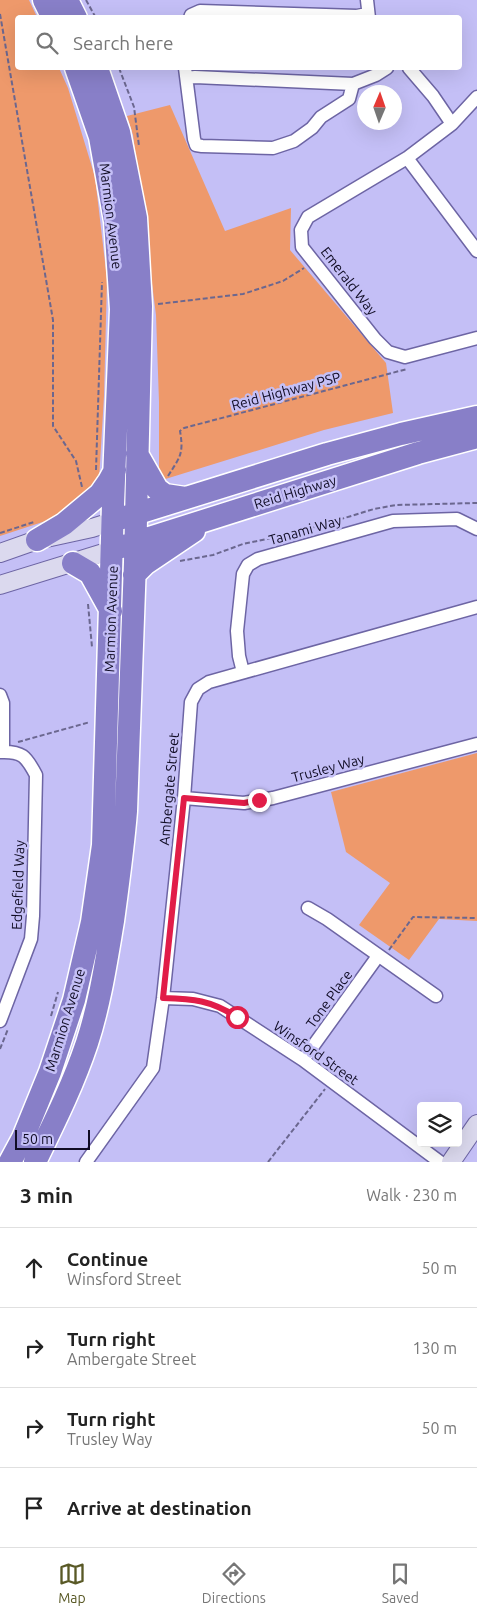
<!DOCTYPE html>
<meta charset="utf-8">
<style>
body{margin:0;font-family:Ubuntu,sans-serif;background:#f2f2f2;color:#222}
.controls{position:absolute;right:15px;bottom:15px;display:grid;overflow:hidden;border-radius:5px;box-shadow:0 5px 20px #0002}
.controls button{width:45px;height:45px;display:grid;place-items:center;padding:0;border:0;border-bottom:1px solid #e0e0e0;background:#fff;color:#222;font:25px sans-serif}
.compass{position:absolute;left:357px;top:85px;width:45px;height:45px;border-radius:50%;background:#fff;box-shadow:0 5px 20px #0002;rotate:2deg}
.scale{position:absolute;left:15px;bottom:12px;width:75px;box-sizing:border-box;padding-left:5px;border:2px solid #100c24;border-top:0;font-size:14px;line-height:18px;white-space:nowrap;color:#100c24;-webkit-text-stroke:4px #c4bff6;paint-order:stroke}
.stop{position:absolute;width:15px;height:15px;margin:-11px;border:4px solid #e11d48;border-radius:50%;background:#fff}
.stop.end{background:#e11d48;border-color:#fff;box-shadow:0 1px 5px #0008}
.list{margin:0;padding:0;list-style:none}
h2{display:flex;justify-content:space-between;align-items:center;height:65px;margin:0;padding:0 20px;font-size:21px}
h2 small{font-size:16px;font-weight:400;color:#767676}
.list li{display:grid;grid-template-columns:32px 1fr auto;gap:15px;align-items:center;box-sizing:border-box;height:80px;padding:0 20px;border-top:1px solid #e0e0e0}
.list b{display:block;font-size:19px;white-space:nowrap}
.list p{margin:0;font-size:16px;white-space:nowrap;color:#767676}
.list em{font-size:16px;font-style:normal;color:#767676}
.icon{flex:none;width:28px;height:28px;fill:none;stroke:currentColor;stroke-width:2;stroke-linecap:round;stroke-linejoin:round}
.map{position:relative;flex:none;width:477px;height:1162px;overflow:hidden}
.search{position:absolute;background:#fff;box-shadow:0 5px 20px #0002;left:15px;right:15px;top:15px;height:55px;display:flex;align-items:center;gap:12px;box-sizing:border-box;padding:0 18px;border-radius:5px;color:#767676;font-size:19px}
.sheet{height:385px;background:#fff}
nav{display:flex;justify-content:space-around;align-items:center;box-sizing:border-box;height:70px;border-top:1px solid #e0e0e0;background:#fff;font-size:14px;color:#767676}
nav a{display:grid;justify-items:center;gap:2px}
nav .on{color:#595926}
.map>svg:first-child{display:block}
</style>
<div class="map">
<svg width="477" height="1162" viewBox="0 0 477 1162">
<rect width="100%" height="100%" fill="#c4bff6"/>
<path fill="#ee996b" d="M 0,0 L 29,0 L 37,17 L 18,18 L 18,68 L 59,68 L 68,88 L 95,177 L 107,279 L 104,396 L 99,480 L 64,515 L 0,536 Z
M 170,105 L 225,231 L 291,208 L 290,250 L 386,363 L 393,413 L 324,430 L 159,481 L 159,402 L 156,315 L 133,135 L 127,116 Z
M 477,753 L 477,921 L 439,919 L 409,960 L 359,925 L 390,883 L 346,852 L 331,792 Z"/>
<g fill="none" stroke-linecap="round" stroke-linejoin="round">
<defs>
<path id="street" d="M 367,0 L 369,18
M 190,18 L 191,15 L 200,11 L 357,16 L 367,14
M 185,68 L 194,139 L 196,145 L 202,146 L 273,148 L 294,141 L 312,128 L 321,117 L 349,99 L 353,84
M 409,68 L 433,96 L 452,124
M 187,78 L 195,77 L 353,84 L 376,75 L 387,68
M 477,97 L 452,124 L 407,158 L 308,217 L 301,230 L 302,247 L 375,339 L 388,352 L 405,357 L 477,338
M 407,158 L 477,251
M 243,672 L 239,656 L 237,631 L 243,574 L 248,565 L 258,559 L 393,521 L 457,519 L 477,529
M 0,695 L 3,703 L 3,752
M 0,752 C 22,751 26,756 36,775 L 33,916 L 31,939 L 0,1021
M 184,798 L 244,803 L 273,798 L 477,744
M 308,908 L 327,919 L 436,996
M 163,998 L 193,999 L 220,1006 L 303,1060 L 440,1162
M 303,1060 L 378,956
M 86,1162 L 153,1068 L 163,998 L 184,798 L 191,702 L 198,689 L 209,682 L 477,607"/>
<path id="secondary" d="M 0,553 L 37,540 L 92,528 L 114,521
M 0,585 L 113,550
M 451,1162 L 477,1124"/>
<path id="highway" d="M 44,0 L 53,18
M 67,0 L 76,18
M 137,454 L 157,489 L 165,495 L 185,498
M 122,518 L 327,454 L 401,434 L 477,417
M 37,540 L 64,524 L 100,494 L 109,481 L 115,470
M 121,547 L 418,453 L 477,437
M 73,563 L 90,573 L 111,611
M 134,575 L 145,564 L 194,531
M 10,1162 L 23,1138 L 50,1072 L 74,1000 L 92,922 L 103,845 L 113,504 L 121,309 L 115,221 L 100,137 L 76,68
M 35,1162 C 54,1123 73,1085 87,1043 C 100,1003 106,962 113,921 C 118,884 123,848 126,811 L 135,562 L 141,306 L 136,218 L 119,132 L 97,68"/>
</defs>
<use href="#street" stroke="#6d65a4" stroke-width="15"/>
<use href="#secondary" stroke="#6d65a4" stroke-width="20"/>
<use href="#highway" stroke="#fff" stroke-width="25"/>
<path stroke="#6b678f" stroke-width="2" stroke-dasharray="5 2.5" stroke-linecap="butt" d="M 86,0 L 96,18
M 0,14 L 53,320 L 53,426 L 76,461 L 82,487
M 119,68 L 134,107 L 139,146
M 158,304 L 243,294 L 283,281 L 304,268
M 96,470 L 102,282
M 168,476 C 180,457 184,454 180,431 L 184,428 L 407,369
M 0,533 L 34,522
M 180,561 L 213,555 L 243,544 L 292,534 L 374,509 L 396,505 L 477,503
M 88,604 L 92,647
M 18,742 L 90,722
M 389,950 L 413,917 L 477,918
M 51,1016 L 58,992
M 0,1049 L 8,1029
M 268,1162 L 325,1089"/>
<use href="#street" stroke="#fff" stroke-width="12"/>
<use href="#secondary" stroke="#dbd9ee" stroke-width="18"/>
<use href="#highway" stroke="#887fc8" stroke-width="22"/>
</g>
<g fill="none" stroke-linecap="round" stroke-linejoin="round">
<path stroke="#e11d48" stroke-width="6" d="M 237,1017 C 210,1000 194,999 163,998 L 184,798 L 244,803 L 259,800"/>
</g>
<g text-anchor="middle" stroke-width="5" stroke-linejoin="round" paint-order="stroke">
<g font-size="14" fill="#100c24" stroke="#c4bff6">
<text transform="translate(111 216) rotate(83)" y="5">Marmion Avenue</text>
<text transform="translate(349 281) rotate(52)" y="5">Emerald Way</text>
<text transform="translate(286 391) rotate(-15)" y="5">Reid Highway PSP</text>
<text transform="translate(295 492) rotate(-17)" y="5">Reid Highway</text>
<text transform="translate(305 530) rotate(-16)" y="5">Tanami Way</text>
<text transform="translate(111 619) rotate(-88)" y="5">Marmion Avenue</text>
<text transform="translate(328 768) rotate(-15)" y="5">Trusley Way</text>
<text transform="translate(169 789) rotate(-85)" y="5">Ambergate Street</text>
<text transform="translate(18 885) rotate(-88)" y="5">Edgefield Way</text>
<text transform="translate(329 999) rotate(-54)" y="5">Tone Place</text>
<text transform="translate(65 1020) rotate(-73)" y="5">Marmion Avenue</text>
<text transform="translate(316 1053) rotate(35)" y="5">Winsford Street</text>
</g>
</g>
</svg>
<div class="controls">
<button><svg class="icon" aria-label="layers" viewBox="0 0 24 24"><path d="M12 4l9 5-9 5-9-5zM3 14l9 5 9-5"/></svg></button>
</div>
<svg class="compass" viewBox="-18 -18 36 36"><path d="M0-13l5 13h-10z" fill="#e53935"/><path d="M0 13l5-13h-10z" fill="#767676"/></svg>
<div class="scale">50 m</div>
<div class="stop" style="left:237px;top:1017px"></div>
<div class="stop end" style="left:259px;top:800px"></div>
<div class="search"><svg class="icon" aria-label="search" viewBox="0 0 24 24"><circle cx="10" cy="10" r="6"/><path d="M15 15l6 6"/></svg>Search here</div>
</div>
<section class="sheet">
<h2>3 min<small>Walk · 230 m</small></h2>
<ul class="list">
<li><svg class="icon" aria-label="ahead" viewBox="0 0 24 24"><path d="M12 20V5M6 11l6-6 6 6"/></svg><div><b>Continue</b><p>Winsford Street</p></div><em>50 m</em></li>
<li><svg class="icon" aria-label="right" viewBox="0 0 24 24"><path d="M7 20v-9h11M14 6l5 5-5 5"/></svg><div><b>Turn right</b><p>Ambergate Street</p></div><em>130 m</em></li>
<li><svg class="icon" aria-label="right" viewBox="0 0 24 24"><path d="M7 20v-9h11M14 6l5 5-5 5"/></svg><div><b>Turn right</b><p>Trusley Way</p></div><em>50 m</em></li>
<li><svg class="icon" aria-label="arrive" viewBox="0 0 24 24"><path d="M6 21V4h12l-3 4 3 4H6"/></svg><div><b>Arrive at destination</b></div></li>
</ul>
</section>
<nav>
<a class="on"><svg class="icon" aria-label="map" viewBox="0 0 24 24"><path d="M3 6l6-2 6 2 6-2v14l-6 2-6-2-6 2zM9 4v14M15 6v14"/></svg>Map</a>
<a><svg class="icon" aria-label="directions" viewBox="0 0 24 24"><path d="M12 3l9 9-9 9-9-9zM9 14v-3h6M13 9l2 2-2 2"/></svg>Directions</a>
<a><svg class="icon" aria-label="saved" viewBox="0 0 24 24"><path d="M7 4h10v16l-5-4-5 4z"/></svg>Saved</a>
</nav>
